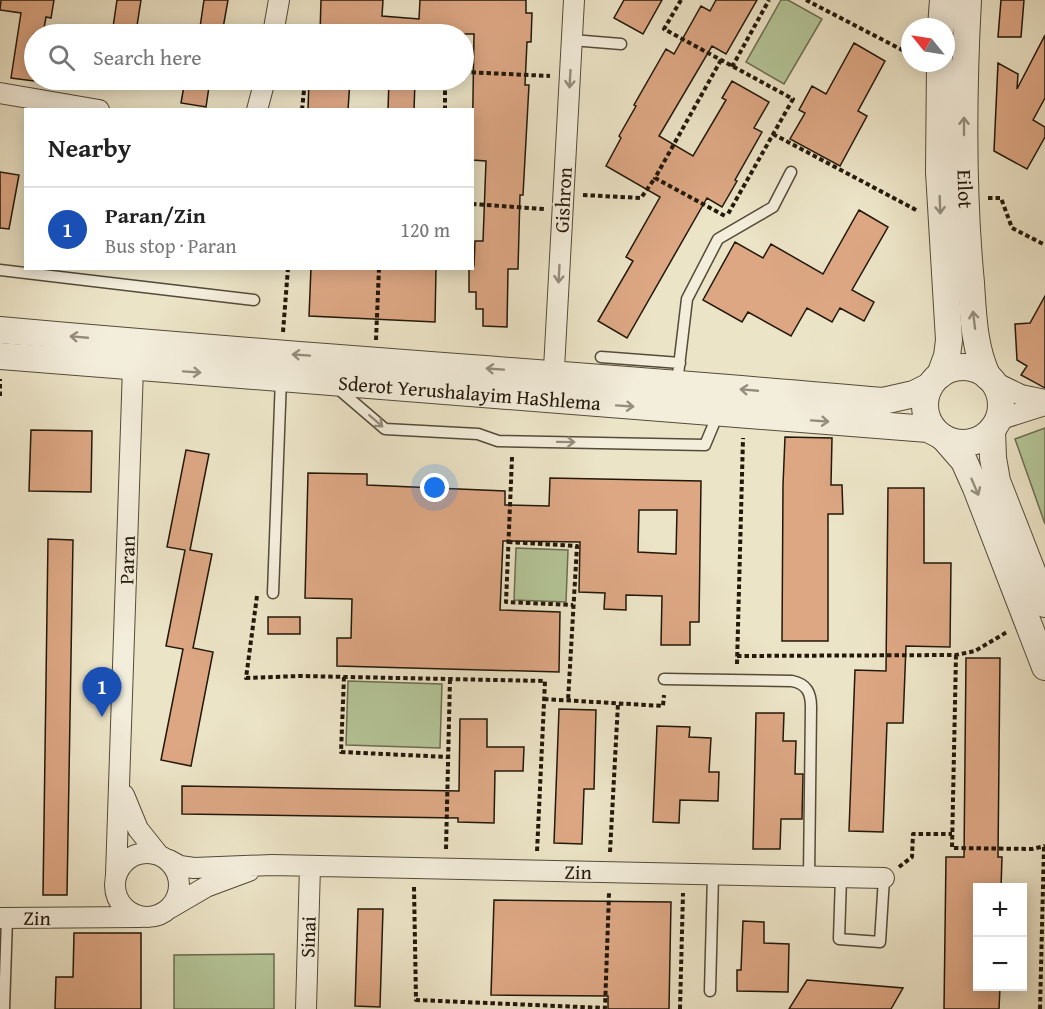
<!DOCTYPE html>
<meta charset="utf-8">
<style>
body{margin:0;font-family:"Gentium Book Plus",serif;background:#f6f6f6;color:#222}
.controls{position:absolute;right:18px;bottom:18px;display:grid;overflow:hidden;border-radius:0px;box-shadow:0 3px 15px #0003}
.controls button{width:54px;height:54px;display:grid;place-items:center;padding:0;border:0;border-bottom:2px solid #e0e0e0;background:#fff;color:#222;font:30px sans-serif}
.compass{position:absolute;left:901px;top:18px;width:54px;height:54px;border-radius:50%;background:#fff;box-shadow:0 3px 15px #0003;rotate:300deg}
.you{position:absolute;left:435px;top:488px;width:21px;height:21px;margin:-15px;border:4px solid #fff;border-radius:50%;background:#1a73e8;box-shadow:0 0 0 9px #1a73e833}
.badge{display:grid;place-items:center;width:39px;height:39px;border-radius:50%;background:#b45309;color:#fff;font-size:20px;font-weight:700}
.pin{position:absolute;translate:-50% -50px;filter:drop-shadow(0 2px 3px #0008)}
.pin::after{content:'';position:absolute;top:32px;width:21px;height:18px;background:inherit;clip-path:polygon(0 0,100% 0,50% 100%)}
.list{margin:0;padding:0;list-style:none}
h2{display:flex;justify-content:space-between;align-items:center;height:78px;margin:0;padding:0 24px;font-size:26px}
h2 small{font-size:20px;font-weight:400;color:#767676}
.list li{display:grid;grid-template-columns:39px 1fr auto;gap:18px;align-items:center;box-sizing:border-box;height:84px;padding:0 24px;border-top:2px solid #e0e0e0}
.list b{display:block;font-size:22px;white-space:nowrap}
.list p{margin:0;font-size:20px;white-space:nowrap;color:#767676}
.list em{font-size:20px;font-style:normal;color:#767676}
.icon{flex:none;width:33px;height:33px;fill:none;stroke:currentColor;stroke-width:2;stroke-linecap:round;stroke-linejoin:round}
.map{position:relative;flex:none;width:1045px;height:1009px;overflow:hidden}
.search{position:absolute;background:#fff;box-shadow:0 3px 15px #0003;left:24px;top:24px;width:450px;height:66px;display:flex;align-items:center;gap:15px;box-sizing:border-box;padding:0 21px;border-radius:33px;color:#767676;font-size:22px}
.panel{position:absolute;background:#fff;box-shadow:0 3px 15px #0003;left:24px;top:108px;width:450px;height:162px;border-radius:0px}
.map>svg:first-child{display:block}
</style>
<div class="map">
<svg width="1045" height="1009" viewBox="0 0 1045 1009">
<rect width="100%" height="100%" fill="#ece4c7"/>
<filter id="stains"><feTurbulence type="fractalNoise" baseFrequency=".00333" numOctaves="4"/><feColorMatrix values="0 0 0 0 .2 0 0 0 0 .09 0 0 0 0 .02 0 0 0 .5 -.17"/></filter>
<radialGradient id="worn" r=".72"><stop offset=".6" stop-color="#630" stop-opacity="0"/><stop offset="1" stop-color="#630" stop-opacity=".3"/></radialGradient>
<path fill="#b4c598" stroke="#6b6e51" stroke-width="1.5" d="M 781,0 L 788,0 L 822,19 L 784,84 L 746,62 Z
M 1045,428 L 1045,524 L 1015,439 Z
M 516,548 L 568,550 L 566,602 L 514,600 Z
M 348,681 L 442,684 L 440,748 L 346,745 Z
M 274,954 L 274,1009 L 174,1009 L 174,955 Z"/>
<path fill="#dda784" stroke="#22180a" stroke-width="1.5" fill-rule="evenodd" d="M 1,0 L 54,0 L 51,18 L 46,17 L 43,34 L 34,34 L 34,81 L 11,78 L 21,13 L 0,10 Z
M 117,0 L 141,0 L 136,32 L 131,31 L 130,34 L 112,34 Z
M 204,0 L 228,0 L 222,34 L 199,34 Z
M 321,0 L 383,0 L 382,16 L 419,19 L 420,0 L 526,0 L 526,13 L 532,13 L 531,42 L 527,42 L 525,85 L 529,85 L 523,195 L 520,195 L 518,269 L 508,269 L 507,327 L 483,326 L 483,309 L 476,309 L 476,292 L 469,292 L 469,268 L 472,268 L 474,266 L 475,241 L 483,241 L 486,161 L 472,160 L 474,34 L 320,34 Z
M 624,0 L 662,0 L 643,34 L 614,18 Z
M 716,0 L 757,0 L 726,54 L 712,46 L 659,136 L 693,156 L 726,100 L 722,98 L 732,81 L 769,102 L 754,128 L 762,132 L 735,180 L 737,181 L 722,207 L 707,198 L 627,338 L 598,321 L 633,261 L 626,257 L 660,197 L 606,166 L 621,138 L 619,136 L 636,106 L 634,105 L 666,49 L 674,54 L 701,6 L 710,11 Z
M 1001,0 L 1024,0 L 1021,37 L 998,37 Z
M 1045,35 L 1045,98 L 1033,120 L 1045,127 L 1045,137 L 1027,169 L 994,151 L 998,63 L 1018,74 L 1017,89 Z
M 854,43 L 885,61 L 858,111 L 867,116 L 840,166 L 790,139 L 805,113 L 799,110 L 812,86 L 826,94 Z
M 185,80 L 210,80 L 206,107 L 181,103 Z
M 309,80 L 350,80 L 348,110 L 308,110 Z
M 389,80 L 415,81 L 414,110 L 388,110 Z
M 0,172 L 19,175 L 9,229 L 0,228 Z
M 859,210 L 888,227 L 852,290 L 874,302 L 864,321 L 840,308 L 832,322 L 807,308 L 791,336 L 748,312 L 742,322 L 703,300 L 735,242 L 763,258 L 771,244 L 823,274 Z
M 311,268 L 436,268 L 435,322 L 309,316 Z
M 1045,296 L 1045,388 L 1021,375 L 1027,366 L 1017,360 L 1015,324 L 1030,323 Z
M 31,430 L 92,431 L 91,492 L 29,491 Z
M 785,437 L 832,438 L 831,485 L 842,485 L 843,514 L 828,514 L 828,641 L 782,641 L 783,485 Z
M 186,450 L 209,454 L 190,550 L 212,554 L 193,648 L 213,652 L 191,766 L 161,760 L 183,649 L 166,646 L 185,550 L 167,547 Z
M 308,473 L 367,474 L 367,485 L 505,491 L 505,505 L 549,506 L 550,478 L 701,481 L 699,622 L 690,622 L 690,645 L 661,645 L 662,596 L 626,595 L 626,610 L 604,609 L 605,593 L 579,592 L 580,542 L 503,541 L 500,610 L 560,612 L 559,672 L 337,666 L 337,638 L 351,638 L 352,599 L 305,598 ZM 639,510 L 677,510 L 676,554 L 638,552 Z
M 888,488 L 924,488 L 924,563 L 951,563 L 950,647 L 906,646 L 903,723 L 887,723 L 883,832 L 849,831 L 855,670 L 886,671 Z
M 48,539 L 73,540 L 67,895 L 43,895 Z
M 268,617 L 300,617 L 300,634 L 268,634 Z
M 966,658 L 1000,658 L 998,857 L 1002,857 L 1001,888 L 978,888 L 978,987 L 1000,987 L 999,1009 L 944,1009 L 946,857 L 964,857 Z
M 559,709 L 596,710 L 594,789 L 584,789 L 582,844 L 554,843 Z
M 756,713 L 784,713 L 783,741 L 796,741 L 795,774 L 803,774 L 802,819 L 781,819 L 780,849 L 753,849 Z
M 460,719 L 487,719 L 487,747 L 524,747 L 523,771 L 495,771 L 494,823 L 458,822 L 458,818 L 182,814 L 182,786 L 459,791 Z
M 657,726 L 690,727 L 689,737 L 711,738 L 709,772 L 719,772 L 718,801 L 680,800 L 679,823 L 653,822 Z
M 494,900 L 671,902 L 669,1009 L 608,1009 L 608,996 L 491,995 Z
M 358,909 L 383,909 L 380,1007 L 355,1006 Z
M 743,921 L 764,922 L 764,943 L 789,944 L 788,992 L 737,991 L 737,970 L 741,970 Z
M 74,933 L 141,933 L 141,1009 L 55,1009 L 56,977 L 73,977 Z
M 807,980 L 903,988 L 891,1009 L 789,1009 Z"/>
<g fill="none" stroke-linecap="round" stroke-linejoin="round">
<defs>
<path id="service" d="M 572,40 L 621,44
M 0,270 L 254,300
M 601,357 L 680,363
M 677,383 L 687,299 L 718,239 L 773,207 L 791,172
M 336,387 L 385,429 L 478,434 L 498,441 L 705,445 L 718,414
M 273,593 L 281,378
M 664,679 L 792,681 C 807,684 811,693 811,707 L 809,877
M 841,877 L 839,939 L 880,942 L 884,878
M 710,991 L 713,875
M 4,1009 L 7,918"/>
<path id="minor" d="M 273,34 L 279,0
M 0,93 L 99,110
M 257,110 L 265,80
M 994,382 L 1021,395 L 1045,400
M 553,387 L 574,0
M 998,420 L 1045,405
M 124,795 L 138,829 L 158,854
M115 885a32 32 0 1 1 64 0a32 32 0 1 1-64 0Z
M 169,860 L 180,866 L 194,868 L 272,865 L 884,878
M 116,875 L 133,367 L 135,354
M 170,908 L 206,887 L 249,871
M 0,918 L 141,917
M 306,1009 L 310,866"/>
<g id="tertiary">
<path id="s1" d="M 968,0 C 963,94 962,189 971,283 C 973,314 974,349 988,377"/>
<path d="M 941,27 L 943,0"/>
<path d="M 940,63 L 939,172 L 949,340 L 947,356 L 940,375"/>
<path d="M 0,330 C 294,357 589,375 883,401 L 914,394 L 930,386"/>
<path id="s2" d="M 0,356 L 928,429 L 938,434"/>
<circle cx="963" cy="405" r="38"/>
<path d="M 992,430 L 993,458 L 997,481 L 1045,604"/>
<path d="M 944,438 L 964,461 L 976,488 L 1045,667"/>
</g>
</defs>
<use href="#service" stroke="#544b39" stroke-width="13"/>
<use href="#minor" stroke="#544b39" stroke-width="22"/>
<use href="#tertiary" stroke="#544b39" stroke-width="28"/>
<path stroke="#22180a" stroke-width="4" stroke-dasharray="4.5 3" stroke-linecap="butt" d="M 681,0 L 664,29 L 793,99 L 728,214
M 806,0 L 910,54
M 721,60 L 655,178 L 725,216
M 732,67 L 769,0
M 464,72 L 550,76
M 302,110 L 305,80
M 445,110 L 445,80
M 773,134 L 918,211
M 583,195 L 641,198 L 655,178
M 988,198 L 1001,198 L 1012,228 L 1045,245
M 472,204 L 544,209
M 283,332 L 288,268
M 376,340 L 379,268
M 0,396 L 0,379
M 512,457 L 506,602 L 573,605
M 508,542 L 577,546 L 568,701
M 257,596 L 246,678 L 300,676 L 545,681 L 537,852
M 956,655 L 952,848 L 1032,849 L 1045,846
M 737,656 L 956,655 L 975,651 L 1007,632
M 737,664 L 743,438
M 344,677 L 341,752 L 448,757
M 544,699 L 663,706 L 664,695
M 446,849 L 450,679
M 610,852 L 618,704
M 899,867 L 912,857 L 913,834 L 952,834
M 414,887 L 416,1000 L 605,1008 L 609,893
M 680,1009 L 683,893
M 1040,1009 L 1044,847"/>
<use href="#service" stroke="#f3eddb" stroke-width="10"/>
<use href="#minor" stroke="#f3eddb" stroke-width="20"/>
<use href="#tertiary" stroke="#f3eddb" stroke-width="26"/>
</g>
<defs><path id="oneway-shaft" d="M-6 0H5M1.5-3L5.5 0L1.5 3" fill="none" stroke-width="1.6" stroke-linecap="round" stroke-linejoin="round" transform="scale(1.5)"/></defs>
<g stroke="#958d7d">
<use href="#oneway-shaft" transform="translate(570 79) rotate(93)"/>
<use href="#oneway-shaft" transform="translate(964 126) rotate(-90)"/>
<use href="#oneway-shaft" transform="translate(940 205) rotate(88)"/>
<use href="#oneway-shaft" transform="translate(559 274) rotate(93)"/>
<use href="#oneway-shaft" transform="translate(974 320) rotate(-97)"/>
<use href="#oneway-shaft" transform="translate(79 337) rotate(-175)"/>
<use href="#oneway-shaft" transform="translate(301 355) rotate(-176)"/>
<use href="#oneway-shaft" transform="translate(495 369) rotate(-176)"/>
<use href="#oneway-shaft" transform="translate(192 372) rotate(4)"/>
<use href="#oneway-shaft" transform="translate(749 390) rotate(-175)"/>
<use href="#oneway-shaft" transform="translate(625 406) rotate(4)"/>
<use href="#oneway-shaft" transform="translate(376 421) rotate(41)"/>
<use href="#oneway-shaft" transform="translate(820 421) rotate(4)"/>
<use href="#oneway-shaft" transform="translate(566 442) rotate(1)"/>
<use href="#oneway-shaft" transform="translate(975 487) rotate(67)"/>
</g>
<g text-anchor="middle" stroke-width="4.5" stroke-linejoin="round" paint-order="stroke">
<g font-size="20" fill="#22180a" stroke="#f3eddb">
<text dy="7" stroke="none"><textPath href="#s1" startOffset="189">Eilot</textPath></text>
<text transform="translate(563 200) rotate(-87)" y="7">Gishron</text>
<text dy="7" stroke="none"><textPath href="#s2" startOffset="471">Sderot Yerushalayim HaShlema</textPath></text>
<text transform="translate(127 560) rotate(-88)" y="7">Paran</text>
<text transform="translate(578 872) rotate(1)" y="7">Zin</text>
<text transform="translate(37 918) rotate(1)" y="7">Zin</text>
<text transform="translate(308 937) rotate(-88)" y="7">Sinai</text>
</g>
</g>
<rect width="100%" height="100%" filter="url(#stains)"/>
<rect width="100%" height="100%" fill="url(#worn)"/>
</svg>
<div class="controls">
<button>+</button>
<button>−</button>
</div>
<svg class="compass" viewBox="-18 -18 36 36"><path d="M0-13l5 13h-10z" fill="#e53935"/><path d="M0 13l5-13h-10z" fill="#767676"/></svg>
<div class="you"></div>
<div class="pin badge" style="left:102px;top:717px;background:#1a4fb4">1</div>
<div class="search"><svg class="icon" aria-label="search" viewBox="0 0 24 24"><circle cx="10" cy="10" r="6"/><path d="M15 15l6 6"/></svg>Search here</div>
<section class="panel">
<h2>Nearby<small></small></h2>
<ul class="list">
<li><span class="badge" style="background:#1a4fb4">1</span><div><b>Paran/Zin</b><p>Bus stop · Paran</p></div><em>120 m</em></li>
</ul>
</section>
</div>
